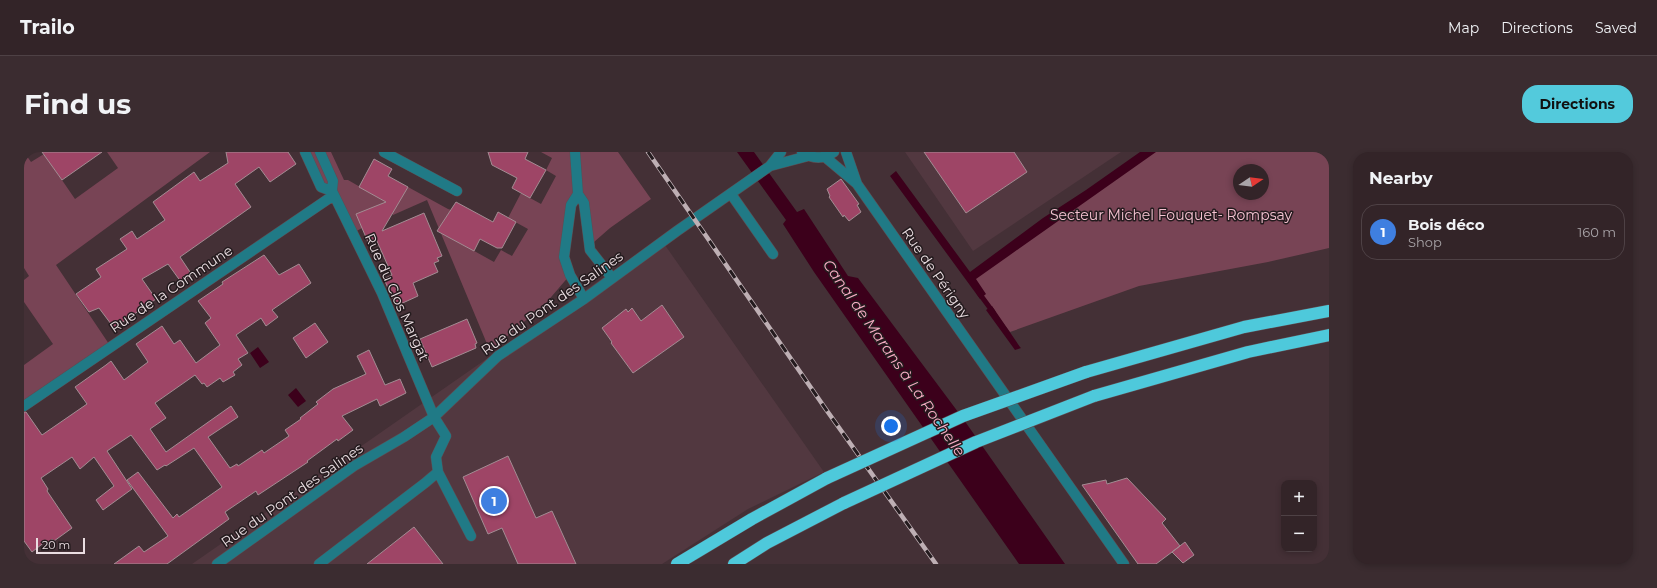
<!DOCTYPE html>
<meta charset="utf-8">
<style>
body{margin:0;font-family:Montserrat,sans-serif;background:#3b2c30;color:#f1f3f6}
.controls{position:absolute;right:12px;bottom:12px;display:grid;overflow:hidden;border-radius:8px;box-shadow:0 2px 6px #0003}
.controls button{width:36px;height:36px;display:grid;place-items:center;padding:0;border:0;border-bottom:1px solid #4e4145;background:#332428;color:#f1f3f6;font:20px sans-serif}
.compass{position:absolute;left:1209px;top:12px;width:36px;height:36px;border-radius:50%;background:#332428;box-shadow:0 2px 6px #0003;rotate:77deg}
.scale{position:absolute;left:12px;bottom:10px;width:49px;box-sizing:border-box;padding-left:4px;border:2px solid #eadde1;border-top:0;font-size:11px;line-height:14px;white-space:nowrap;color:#eadde1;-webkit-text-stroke:3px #241b1e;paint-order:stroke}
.you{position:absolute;left:867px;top:274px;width:14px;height:14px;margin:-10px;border:3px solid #fff;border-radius:50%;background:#1a73e8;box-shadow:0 0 0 6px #1a73e833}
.badge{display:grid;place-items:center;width:26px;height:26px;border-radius:50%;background:#53cadc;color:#fff;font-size:13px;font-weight:700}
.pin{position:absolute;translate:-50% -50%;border:2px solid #fff;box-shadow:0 1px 4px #0006}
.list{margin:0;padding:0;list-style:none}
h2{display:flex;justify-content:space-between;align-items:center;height:52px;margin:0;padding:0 16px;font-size:17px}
h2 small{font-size:13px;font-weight:400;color:#a9a4a8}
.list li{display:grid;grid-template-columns:26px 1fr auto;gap:12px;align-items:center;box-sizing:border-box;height:56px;margin:0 8px 8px;padding:0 8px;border:1px solid #4e4145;border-radius:16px}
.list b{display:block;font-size:15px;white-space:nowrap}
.list p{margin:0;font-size:13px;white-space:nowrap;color:#a9a4a8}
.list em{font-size:13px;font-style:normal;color:#a9a4a8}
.map{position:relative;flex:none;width:1305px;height:412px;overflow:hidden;border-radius:16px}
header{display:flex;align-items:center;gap:24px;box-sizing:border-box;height:56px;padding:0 20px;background:#332428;border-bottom:1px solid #4e4145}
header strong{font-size:19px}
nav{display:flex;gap:22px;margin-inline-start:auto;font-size:14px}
.intro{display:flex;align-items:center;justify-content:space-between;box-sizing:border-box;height:96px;padding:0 24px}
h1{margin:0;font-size:28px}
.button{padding:10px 18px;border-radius:16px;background:#53cadc;color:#111;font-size:14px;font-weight:700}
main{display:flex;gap:24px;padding:0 24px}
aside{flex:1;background:#332428;border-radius:16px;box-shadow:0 2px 6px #0003}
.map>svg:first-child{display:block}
</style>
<header>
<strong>Trailo</strong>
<nav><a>Map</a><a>Directions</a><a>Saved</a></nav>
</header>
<div class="intro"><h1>Find us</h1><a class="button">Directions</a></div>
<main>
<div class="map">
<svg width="1305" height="412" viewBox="0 0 1305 412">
<rect width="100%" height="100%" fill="#443036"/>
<path fill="#523840" d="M 881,0 L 1097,0 L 949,99 Z
M 636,86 L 800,320 L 724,357 L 638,412 L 168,412 Z"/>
<path fill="#784455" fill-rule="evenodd" d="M 0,0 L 7,10 L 20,2 L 51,47 L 94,16 L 83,0 L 186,0 L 32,113 L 87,195 L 0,254 L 0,213 L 29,192 L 0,150 L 0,128 L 5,124 L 0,116 Z
M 281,0 L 307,0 L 320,28 L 324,28 L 371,55 L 384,35 L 424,57 L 427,58 L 427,86 L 470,110 L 477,98 L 488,104 L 504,77 L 484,66 L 497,41 L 517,52 L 532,24 L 522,18 L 528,6 L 517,0 L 594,0 L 627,47 L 586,76 L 570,90 L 555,42 L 540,105 L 546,123 L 522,151 L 466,199 L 403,48 L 369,63 L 367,60 L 329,81 L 308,39 L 297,35 Z
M 1125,0 L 1305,0 L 1305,96 L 1244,110 L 1115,134 L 986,180 L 946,126 ZM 1215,18 L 1239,18 L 1239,42 L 1215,42 Z"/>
<path fill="#3c001b" d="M 713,0 L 730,0 L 773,60 L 780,57 L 824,124 L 834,126 L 940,268 L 1041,412 L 995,412 L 790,120 L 759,72 L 762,68 Z
M 1116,0 L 1132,0 L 952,127 L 962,142 L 956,147 L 866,24 L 872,19 L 946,120 L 1019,66 L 1062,38 Z
M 968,154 L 996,195 L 997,196 L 991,198 L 962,158 Z
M 234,195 L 245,210 L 236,216 L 226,201 Z
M 272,236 L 282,249 L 274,255 L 264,243 Z"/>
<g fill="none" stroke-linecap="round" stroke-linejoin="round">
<path stroke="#3c001b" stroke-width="5" d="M 955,141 L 969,160"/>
</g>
<path fill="#9e4566" stroke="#a38c93" d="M 18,0 L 78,0 L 38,28 Z
M 202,0 L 264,0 L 272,12 L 246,30 L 235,15 L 211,32 L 227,55 L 156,105 L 168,123 L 157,130 L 144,112 L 118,127 L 132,147 L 90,176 L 75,156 L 65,160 L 52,142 L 77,125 L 72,117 L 103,97 L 96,87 L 108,79 L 113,87 L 141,68 L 129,50 L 170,20 L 176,29 L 204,11 Z
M 464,0 L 504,0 L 501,7 L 522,18 L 506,46 L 488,36 L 493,26 L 468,13 Z
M 900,0 L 990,0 L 1003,20 L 942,61 Z
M 350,7 L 368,17 L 364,24 L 384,35 L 358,79 L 400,61 L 418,104 L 413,106 L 415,109 L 410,111 L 414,120 L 389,131 L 394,144 L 372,154 L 360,127 L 368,123 L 352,87 L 344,90 L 332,62 L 362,50 L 335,35 Z
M 817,27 L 835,52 L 833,53 L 837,60 L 825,69 L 820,63 L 819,65 L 805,45 L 806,44 L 803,37 Z
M 432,50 L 469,70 L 474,60 L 492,70 L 478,96 L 473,96 L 456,87 L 450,99 L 413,79 Z
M 240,103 L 255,123 L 275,112 L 287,131 L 248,158 L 254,165 L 242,174 L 237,166 L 212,183 L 224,201 L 214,207 L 218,213 L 209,220 L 211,223 L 199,230 L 196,226 L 183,235 L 180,231 L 178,232 L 171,223 L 131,251 L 142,266 L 126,277 L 142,300 L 207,254 L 214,265 L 184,285 L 206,316 L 213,312 L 214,314 L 238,298 L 240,301 L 265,284 L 261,278 L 277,267 L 276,266 L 294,252 L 292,250 L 309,237 L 342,222 L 333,204 L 345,198 L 361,233 L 376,227 L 382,241 L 356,254 L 353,247 L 318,264 L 329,278 L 314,289 L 313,287 L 283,309 L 284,310 L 234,343 L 232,339 L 201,360 L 205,367 L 143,412 L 90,412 L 115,394 L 120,400 L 144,384 L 103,328 L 114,320 L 149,366 L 153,362 L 155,365 L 198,335 L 170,296 L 142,314 L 141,313 L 133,318 L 107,283 L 83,299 L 108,337 L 79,358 L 72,348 L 90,334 L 70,305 L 56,317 L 48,305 L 17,326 L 24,337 L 23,339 L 48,376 L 30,389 L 28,387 L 24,391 L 22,389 L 8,400 L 0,389 L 0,260 L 2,260 L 18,283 L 63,252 L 51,235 L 82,213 L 87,209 L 100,228 L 124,210 L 112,192 L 138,174 L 150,192 L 156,188 L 172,211 L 196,193 L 181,171 L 187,166 L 174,149 L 199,132 L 198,130 Z
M 638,153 L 660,185 L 609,221 L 587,191 L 588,190 L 578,176 L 602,157 L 604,160 L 608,156 L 617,169 Z
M 443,167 L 453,191 L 451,192 L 452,196 L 408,215 L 396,187 Z
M 291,171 L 304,190 L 282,206 L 269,186 Z
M 484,304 L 512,366 L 528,359 L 552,412 L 494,412 L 478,376 L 464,382 L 439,325 Z
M 1103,326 L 1142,367 L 1138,371 L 1156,394 L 1132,412 L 1114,412 L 1058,333 L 1082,328 L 1083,332 Z
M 390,375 L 419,412 L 343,412 Z
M 1161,390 L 1170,403 L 1159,411 L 1148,400 Z"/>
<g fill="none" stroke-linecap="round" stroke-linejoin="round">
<defs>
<path id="minor" d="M 281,0 L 297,35 L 308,39
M 360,0 L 433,39
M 551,0 L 554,42 L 560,51 L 566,98 L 588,126
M 778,0 C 789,7 800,7 810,0
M 822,0 L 833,32 L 1100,412
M 801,5 L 832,31
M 746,14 L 757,0
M 554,42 L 547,53 L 540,105 L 546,123 L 560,147
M 707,42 L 749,102
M 0,254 L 310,43
M 414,320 L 447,384
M 193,412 L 330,314 L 380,285 L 410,265 L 474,204 L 560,147 L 653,79 L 746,14 L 784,4
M 295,412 L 401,331 L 414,320 L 412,305 L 422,284 L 410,265 L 358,141 L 310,43 L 308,39 L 309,29 L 296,0"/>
<path id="highway" d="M 1062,220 L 1220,175 L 1305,159
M 1070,244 L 1224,200 L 1305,183
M 653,412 L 728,367 L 803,326
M 710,412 L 743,391 L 820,351"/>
</defs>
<use href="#minor" stroke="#5f4c51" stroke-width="11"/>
<use href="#highway" stroke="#5f4c51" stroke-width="13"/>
<use href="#minor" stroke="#207a86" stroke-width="10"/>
<use href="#highway" stroke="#4ec9db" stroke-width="12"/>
<defs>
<path id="rail" d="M 624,0 L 801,256 L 912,412"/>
</defs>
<use href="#rail" stroke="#beafb4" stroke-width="4.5"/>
<use href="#rail" stroke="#241b1e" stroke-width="3" stroke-dasharray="9" stroke-linecap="butt"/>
<defs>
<path id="highway-bridge" d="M 803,326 L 939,264 L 1062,220
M 820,351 L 952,290 L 1070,244"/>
</defs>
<use href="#highway-bridge" stroke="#5f4c51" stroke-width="13" stroke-linecap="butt"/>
<use href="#highway-bridge" stroke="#4ec9db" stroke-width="12"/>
</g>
<g text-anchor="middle" stroke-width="3" stroke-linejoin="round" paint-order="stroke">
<g font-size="14" fill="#f6c3d2" stroke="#241b1e">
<text x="1147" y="68">Secteur Michel Fouquet- Rompsay</text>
</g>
<g font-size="14" fill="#eadde1" stroke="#241b1e">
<text transform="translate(912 121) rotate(55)" y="5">Rue de Périgny</text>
<text transform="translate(147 137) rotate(-34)" y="5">Rue de la Commune</text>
<text transform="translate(373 145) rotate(66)" y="5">Rue du Clos Margat</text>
<text transform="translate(528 151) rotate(-35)" y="5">Rue du Pont des Salines</text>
<text transform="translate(268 343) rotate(-35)" y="5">Rue du Pont des Salines</text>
</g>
<g font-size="15" font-style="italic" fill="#f8adc5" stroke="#241b1e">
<text transform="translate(870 206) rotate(55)" y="5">Canal de Marans à La Rochelle</text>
</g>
</g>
</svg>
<div class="controls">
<button>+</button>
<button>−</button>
</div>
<svg class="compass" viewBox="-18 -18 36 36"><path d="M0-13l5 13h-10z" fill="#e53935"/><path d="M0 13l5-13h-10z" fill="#a9a4a8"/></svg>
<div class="scale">20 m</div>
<div class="you"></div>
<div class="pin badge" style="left:470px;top:349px;background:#3f7fe0">1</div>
</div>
<aside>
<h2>Nearby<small></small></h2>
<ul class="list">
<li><span class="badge" style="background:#3f7fe0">1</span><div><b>Bois déco</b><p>Shop</p></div><em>160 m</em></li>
</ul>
</aside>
</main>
